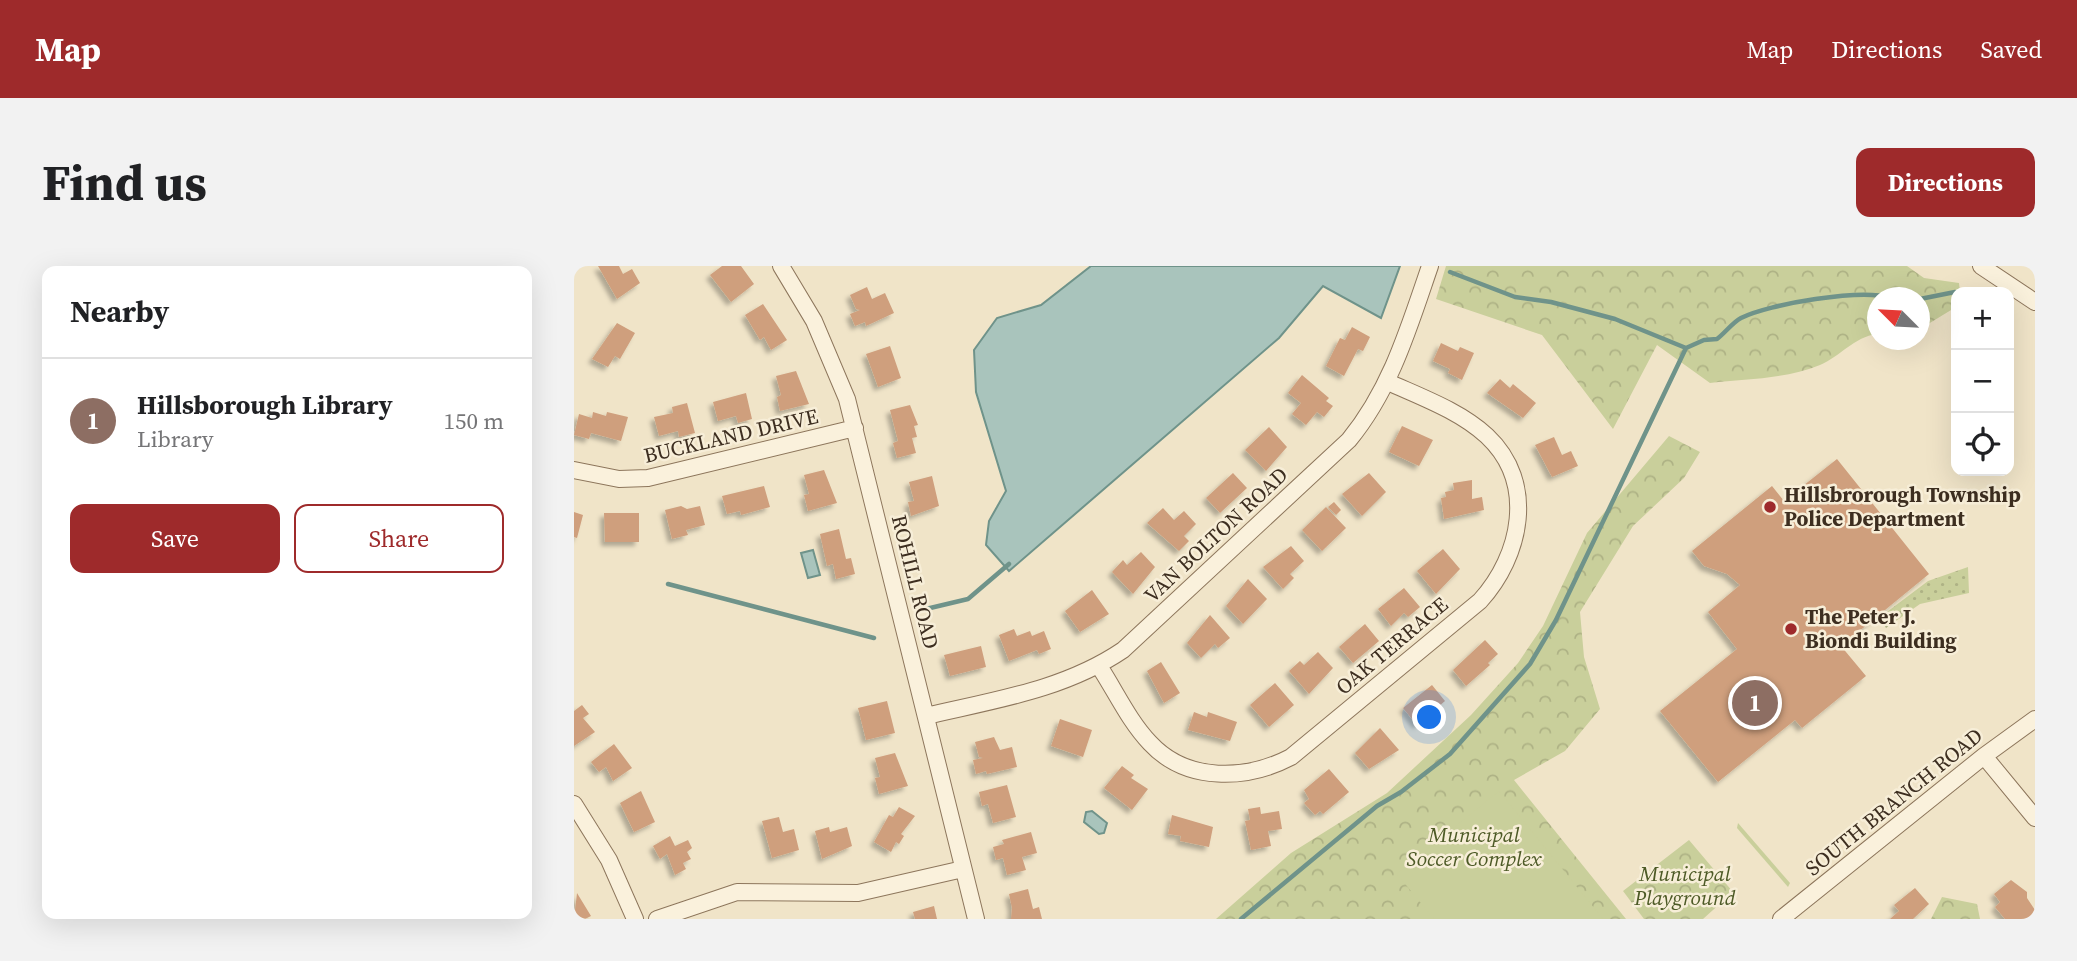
<!DOCTYPE html>
<meta charset="utf-8">
<style>
body{margin:0;font-family:"Source Serif 4",serif;background:#f2f2f2;color:#202124}
.controls{position:absolute;right:21px;top:21px;display:grid;overflow:hidden;border-radius:14px;box-shadow:0 7px 28px #0002}
.controls button{width:63px;height:63px;display:grid;place-items:center;padding:0;border:0;border-bottom:2px solid #e0e0e0;background:#fff;color:#202124;font:35px sans-serif}
.compass{position:absolute;left:1293px;top:21px;width:63px;height:63px;border-radius:50%;background:#fff;box-shadow:0 7px 28px #0002;rotate:294deg}
.you{position:absolute;left:856px;top:452px;width:24px;height:24px;margin:-18px;border:5px solid #fff;border-radius:50%;background:#1a73e8;box-shadow:0 0 0 10px #1a73e833}
.badge{display:grid;place-items:center;width:46px;height:46px;border-radius:50%;background:#9e2a2b;color:#fff;font-size:23px;font-weight:700}
.pin{position:absolute;translate:-50% -50%;border:4px solid #fff;box-shadow:0 2px 7px #0006}
.list{margin:0;padding:0;list-style:none}
h2{display:flex;justify-content:space-between;align-items:center;height:91px;margin:0;padding:0 28px;font-size:30px}
h2 small{font-size:23px;font-weight:400;color:#757577}
.list li{display:grid;grid-template-columns:46px 1fr auto;gap:21px;align-items:center;box-sizing:border-box;height:126px;padding:0 28px;border-top:2px solid #e0e0e0}
.list b{display:block;font-size:26px;white-space:nowrap}
.list p{margin:0;font-size:23px;white-space:nowrap;color:#757577}
.list em{font-size:23px;font-style:normal;color:#757577}
.actions{display:flex;gap:14px;padding:21px 28px}
.actions a{flex:1;padding:16px 0;border:2px solid #9e2a2b;border-radius:14px;text-align:center;font-size:24px;color:#9e2a2b}
.actions .main{background:#9e2a2b;color:#fff}
.icon{flex:none;width:38px;height:38px;fill:none;stroke:currentColor;stroke-width:2;stroke-linecap:round;stroke-linejoin:round}
.map{position:relative;flex:none;width:1461px;height:653px;overflow:hidden;border-radius:14px}
header{display:flex;align-items:center;gap:42px;box-sizing:border-box;height:98px;padding:0 35px;background:#9e2a2b;color:#fff}
header strong{font-size:33px}
nav{display:flex;gap:38px;margin-inline-start:auto;font-size:24px}
.intro{display:flex;align-items:center;justify-content:space-between;box-sizing:border-box;height:168px;padding:0 42px}
h1{margin:0;font-size:49px}
.button{padding:18px 32px;border-radius:14px;background:#9e2a2b;color:#fff;font-size:24px;font-weight:700}
main{display:flex;gap:42px;padding:0 42px}
aside{flex:1;background:#fff;border-radius:14px;box-shadow:0 7px 28px #0002}
.map>svg:first-child{display:block}
</style>
<header>
<strong>Map</strong>
<nav><a>Map</a><a>Directions</a><a>Saved</a></nav>
</header>
<div class="intro"><h1>Find us</h1><a class="button">Directions</a></div>
<main>
<aside>
<h2>Nearby<small></small></h2>
<ul class="list">
<li><span class="badge" style="background:#8d6e63">1</span><div><b>Hillsborough Library</b><p>Library</p></div><em>150 m</em></li>
</ul>
<div class="actions"><a class="main">Save</a><a>Share</a></div>
</aside>
<div class="map">
<svg width="1461" height="653" viewBox="0 0 1461 653">
<defs>
<pattern id="grass-tufts" width="24" height="20" patternUnits="userSpaceOnUse" patternTransform="scale(1.75)"><rect width="24" height="20" fill="#c9cf9b"/><path d="M3 7l-1-3M5 7V3M7 7l1-3M15 17l-1-3M17 17v-4M19 17l1-3" fill="none" stroke="#aeb285"/></pattern>
<pattern id="forest-crowns" width="20" height="18" patternUnits="userSpaceOnUse" patternTransform="scale(1.75)"><rect width="20" height="18" fill="#c9cf9b"/><path d="M2 6a3 3 0 1 1 6 0M12 15a3 3 0 1 1 6 0" fill="none" stroke="#aeb285"/></pattern>
<pattern id="garden-dots" width="8" height="8" patternUnits="userSpaceOnUse" patternTransform="scale(1.75)"><rect width="8" height="8" fill="#c9cf9b"/><path d="M2 2h.1M6 6h.1" fill="none" stroke="#aeb285" stroke-width="1.8" stroke-linecap="round"/></pattern>
<filter id="shadow"><feDropShadow dx="-4" dy="4" stdDeviation="2" flood-color="#0004"/></filter>
</defs>
<rect width="100%" height="100%" fill="#f0e4c8"/>
<path fill="url(#grass-tufts)" d="M 1164,557 L 1216,617 L 1214,621 L 1163,562 Z"/>
<path fill="url(#forest-crowns)" d="M 872,0 L 1333,0 L 1350,12 L 1385,17 L 1386,26 L 1382,26 L 1382,41 L 1346,63 L 1346,32 L 1304,32 L 1303,68 C 1280,71 1267,90 1246,99 C 1212,113 1172,113 1136,117 L 1083,79 L 1039,163 L 968,69 L 862,33 Z
M 1095,170 L 1126,186 L 1110,212 L 1059,260 L 1006,346 L 1010,391 L 1026,443 L 991,485 L 940,514 L 1052,653 L 642,653 L 717,587 L 813,527 L 897,449 L 944,397 L 969,360 L 1013,267 Z
M 1115,574 L 1159,626 L 1129,653 L 1070,653 L 1049,625 Z
M 1368,631 L 1403,638 L 1406,653 L 1357,653 Z"/>
<path fill="url(#garden-dots)" d="M 1394,301 L 1395,327 L 1346,338 L 1312,362 L 1305,352 L 1354,315 Z"/>
<path fill="#c9cf9b" d="M 925,525 L 1029,653 L 860,653 L 823,608 Z"/>
<path fill="#a9c4bc" stroke="#6f938a" stroke-width="2" d="M 517,0 L 826,0 L 807,52 L 749,20 L 705,72 L 435,305 L 412,279 L 415,255 L 432,225 L 402,126 L 400,84 L 423,52 L 467,39 Z
M 239,284 L 246,309 L 234,312 L 227,287 Z
M 518,545 L 533,557 L 530,567 L 525,568 L 510,556 L 512,546 Z"/>
<g fill="none" stroke-linecap="round" stroke-linejoin="round">
<path stroke="#6f938a" stroke-width="4.5" d="M 876,6 L 941,31 L 977,36 L 1041,53 L 1112,82
M 1346,33 L 1381,26
M 94,318 L 300,372
M 352,343 L 394,333 L 435,298
M 667,653 L 803,540 L 827,526 L 876,488 L 956,398 L 982,354 L 1112,82 L 1130,74 L 1143,73 C 1151,67 1159,56 1167,52 C 1194,38 1289,22 1316,32"/>
</g>
<path fill="#cf9f7d" filter="url(#shadow)" d="M 24,0 L 45,0 L 49,8 L 58,3 L 66,17 L 43,33 Z
M 148,0 L 167,0 L 180,18 L 157,36 L 136,9 Z
M 293,21 L 298,33 L 311,27 L 320,47 L 292,60 L 291,56 L 281,60 L 276,48 L 286,44 L 282,43 L 276,29 Z
M 189,38 L 213,74 L 197,84 L 190,71 L 186,74 L 171,49 Z
M 43,57 L 61,67 L 46,93 L 41,90 L 34,101 L 18,93 Z
M 778,61 L 796,71 L 789,85 L 784,83 L 770,110 L 752,100 L 766,72 L 771,74 Z
M 867,77 L 884,85 L 886,81 L 900,87 L 888,114 L 874,107 L 876,103 L 859,95 Z
M 316,80 L 327,112 L 304,121 L 292,88 Z
M 222,105 L 235,138 L 206,145 L 203,131 L 207,129 L 202,110 Z
M 728,109 L 755,132 L 752,135 L 759,140 L 750,151 L 743,146 L 732,159 L 718,148 L 727,137 L 714,127 Z
M 926,113 L 936,122 L 939,118 L 962,137 L 949,152 L 913,127 Z
M 172,127 L 178,153 L 164,157 L 162,150 L 144,155 L 139,136 Z
M 113,137 L 121,167 L 105,171 L 104,165 L 85,170 L 80,151 L 99,147 L 98,141 Z
M 336,139 L 344,159 L 340,160 L 343,171 L 338,172 L 342,187 L 323,192 L 319,177 L 324,175 L 316,144 Z
M 19,146 L 32,150 L 33,146 L 54,151 L 47,175 L 17,167 L 15,173 L 0,169 L 5,148 L 18,152 Z
M 828,160 L 859,174 L 845,200 L 815,186 Z
M 695,161 L 713,181 L 692,205 L 671,184 Z
M 980,171 L 988,189 L 997,185 L 1004,200 L 978,211 L 961,179 Z
M 1263,193 L 1355,308 L 1267,380 L 1292,410 L 1228,462 L 1221,454 L 1144,516 L 1086,445 L 1163,383 L 1134,346 L 1166,319 L 1153,308 L 1130,300 L 1118,285 L 1198,220 L 1210,235 Z
M 250,204 L 263,237 L 234,245 L 230,229 L 235,228 L 230,209 Z
M 659,207 L 673,222 L 646,247 L 632,232 Z
M 795,207 L 812,226 L 788,250 L 768,228 Z
M 358,210 L 365,240 L 337,250 L 334,236 L 340,235 L 335,216 Z
M 898,214 L 898,233 L 908,231 L 910,244 L 870,253 L 867,232 L 872,231 L 871,226 L 880,224 L 879,217 Z
M 190,220 L 196,241 L 167,249 L 166,245 L 153,248 L 148,230 Z
M 760,236 L 767,244 L 762,249 L 754,241 Z
M 107,240 L 113,243 L 126,240 L 131,259 L 112,264 L 114,269 L 98,273 L 91,244 Z
M 752,241 L 772,262 L 748,285 L 728,264 Z
M 589,242 L 600,254 L 610,245 L 622,258 L 610,270 L 615,275 L 605,285 L 573,257 Z
M 0,246 L 9,249 L 3,272 L 0,271 Z
M 30,247 L 65,247 L 65,276 L 31,276 Z
M 265,263 L 272,293 L 277,292 L 281,308 L 262,313 L 259,298 L 253,300 L 246,268 Z
M 717,280 L 730,295 L 716,308 L 720,312 L 709,323 L 689,301 Z
M 869,283 L 886,303 L 862,328 L 843,305 Z
M 567,286 L 581,301 L 559,328 L 538,306 L 549,294 L 553,299 Z
M 674,313 L 693,333 L 669,358 L 652,340 Z
M 830,322 L 846,341 L 834,351 L 830,347 L 817,360 L 804,343 Z
M 518,324 L 535,348 L 506,366 L 491,345 Z
M 636,349 L 656,372 L 644,382 L 641,378 L 627,392 L 613,377 Z
M 791,358 L 805,375 L 779,397 L 765,381 Z
M 440,363 L 443,370 L 456,365 L 458,370 L 470,365 L 477,383 L 465,388 L 463,384 L 435,395 L 425,369 Z
M 911,374 L 924,388 L 914,397 L 916,399 L 892,420 L 879,404 Z
M 407,380 L 412,401 L 376,410 L 370,389 Z
M 744,386 L 759,402 L 735,428 L 715,405 L 726,395 L 730,399 Z
M 587,396 L 606,427 L 590,437 L 573,405 Z
M 701,417 L 720,439 L 695,461 L 676,439 Z
M 858,419 L 871,435 L 843,459 L 829,442 Z
M 313,435 L 321,467 L 292,474 L 284,442 Z
M 8,439 L 15,448 L 9,452 L 21,466 L 0,480 L 0,445 Z
M 620,446 L 633,451 L 634,446 L 663,456 L 656,475 L 614,464 Z
M 486,453 L 518,464 L 509,491 L 477,480 Z
M 806,462 L 825,484 L 795,503 L 781,487 Z
M 420,471 L 426,484 L 438,481 L 443,501 L 413,508 L 412,505 L 402,508 L 399,494 L 409,492 L 405,491 L 401,476 Z
M 40,478 L 58,502 L 39,515 L 32,501 L 25,506 L 17,496 Z
M 321,487 L 334,520 L 305,528 L 301,512 L 306,511 L 301,492 Z
M 548,500 L 560,509 L 557,512 L 574,523 L 558,544 L 530,522 Z
M 755,503 L 775,526 L 749,548 L 746,545 L 741,549 L 730,537 L 735,533 L 730,524 Z
M 433,519 L 442,551 L 419,557 L 414,538 L 408,540 L 405,526 Z
M 67,525 L 81,556 L 60,566 L 46,537 Z
M 325,541 L 341,550 L 327,568 L 330,570 L 325,578 L 322,576 L 317,586 L 300,576 L 315,549 L 319,551 Z
M 686,541 L 687,548 L 705,545 L 708,563 L 694,565 L 697,580 L 677,584 L 671,555 L 676,554 L 674,543 Z
M 598,549 L 639,561 L 635,581 L 606,575 L 607,570 L 594,568 Z
M 205,551 L 209,566 L 220,563 L 225,584 L 198,592 L 188,555 Z
M 255,561 L 256,566 L 273,561 L 278,580 L 248,593 L 241,565 Z
M 457,566 L 463,587 L 448,591 L 452,604 L 433,609 L 429,592 L 422,594 L 419,581 L 430,578 L 428,574 Z
M 96,570 L 101,580 L 114,574 L 118,582 L 113,586 L 117,593 L 109,597 L 112,603 L 101,609 L 93,588 L 86,593 L 79,580 Z
M 1437,614 L 1453,626 L 1453,632 L 1461,644 L 1461,653 L 1431,653 L 1421,641 L 1426,636 L 1420,628 Z
M 1341,622 L 1355,638 L 1339,653 L 1316,653 L 1325,645 L 1320,639 Z
M 454,623 L 459,643 L 465,641 L 468,653 L 437,653 L 438,642 L 435,628 Z
M 3,627 L 17,650 L 11,653 L 0,653 Z
M 360,640 L 363,653 L 341,653 L 339,646 Z"/>
<g fill="none" stroke-linecap="round" stroke-linejoin="round">
<defs>
<path id="minor" d="M 207,0 L 240,55 L 273,133 L 402,653
M 1407,0 L 1461,36
M 0,204 L 45,213 L 74,212 L 281,162
M 525,400 C 542,426 555,455 576,477 C 613,517 673,514 717,491 L 906,335 C 947,290 963,217 913,170 C 886,145 847,131 814,116
M 352,450 C 420,434 490,424 549,384 L 775,174 C 817,123 835,61 856,0
M 1410,490 L 1461,552
M 0,538 L 35,594 L 61,653
M 83,653 L 163,626 L 284,627 L 389,603
M 1207,653 L 1410,490 L 1461,453"/>
</defs>
<use href="#minor" stroke="#8d765c" stroke-width="18"/>
<use href="#minor" stroke="#faf1dc" stroke-width="16"/>
</g>
<g fill="#9e2a2b" stroke="#f7eed8" stroke-width="2.5">
<circle cx="1196" cy="241" r="7"/>
<circle cx="1217" cy="363" r="7"/>
</g>
<g text-anchor="middle" stroke-width="5" stroke-linejoin="round" paint-order="stroke">
<g font-size="21" fill="#3d2e20" stroke="#f7eed8">
<text transform="translate(157 170) rotate(-13)" y="7">BUCKLAND DRIVE</text>
<text transform="translate(642 269) rotate(-43)" y="7">VAN BOLTON ROAD</text>
<text transform="translate(341 316) rotate(76)" y="7">ROHILL ROAD</text>
<text transform="translate(818 380) rotate(-40)" y="7">OAK TERRACE</text>
<text transform="translate(1320 536) rotate(-39)" y="7">SOUTH BRANCH ROAD</text>
</g>
<g font-size="21" font-weight="bold" fill="#3d2e20" stroke="#f7eed8" text-anchor="start">
<text x="1210" y="236">Hillsbrorough Township<tspan x="1210" dy="24">Police Department</tspan></text>
<text x="1231" y="358">The Peter J.<tspan x="1231" dy="24">Biondi Building</tspan></text>
</g>
<g font-size="21" font-style="italic" fill="#4d5a26" stroke="#f7eed8">
<text x="900" y="576">Municipal<tspan x="900" dy="24">Soccer Complex</tspan></text>
<text x="1111" y="615">Municipal<tspan x="1111" dy="24">Playground</tspan></text>
</g>
</g>
</svg>
<div class="controls">
<button>+</button>
<button>−</button>
<button><svg class="icon" aria-label="locate" viewBox="0 0 24 24"><circle cx="12" cy="12" r="6"/><path d="M12 2v4M12 18v4M2 12h4M18 12h4"/></svg></button>
</div>
<svg class="compass" viewBox="-18 -18 36 36"><path d="M0-13l5 13h-10z" fill="#e53935"/><path d="M0 13l5-13h-10z" fill="#757577"/></svg>
<div class="you"></div>
<div class="pin badge" style="left:1181px;top:437px;background:#8d6e63">1</div>
</div>
</main>
